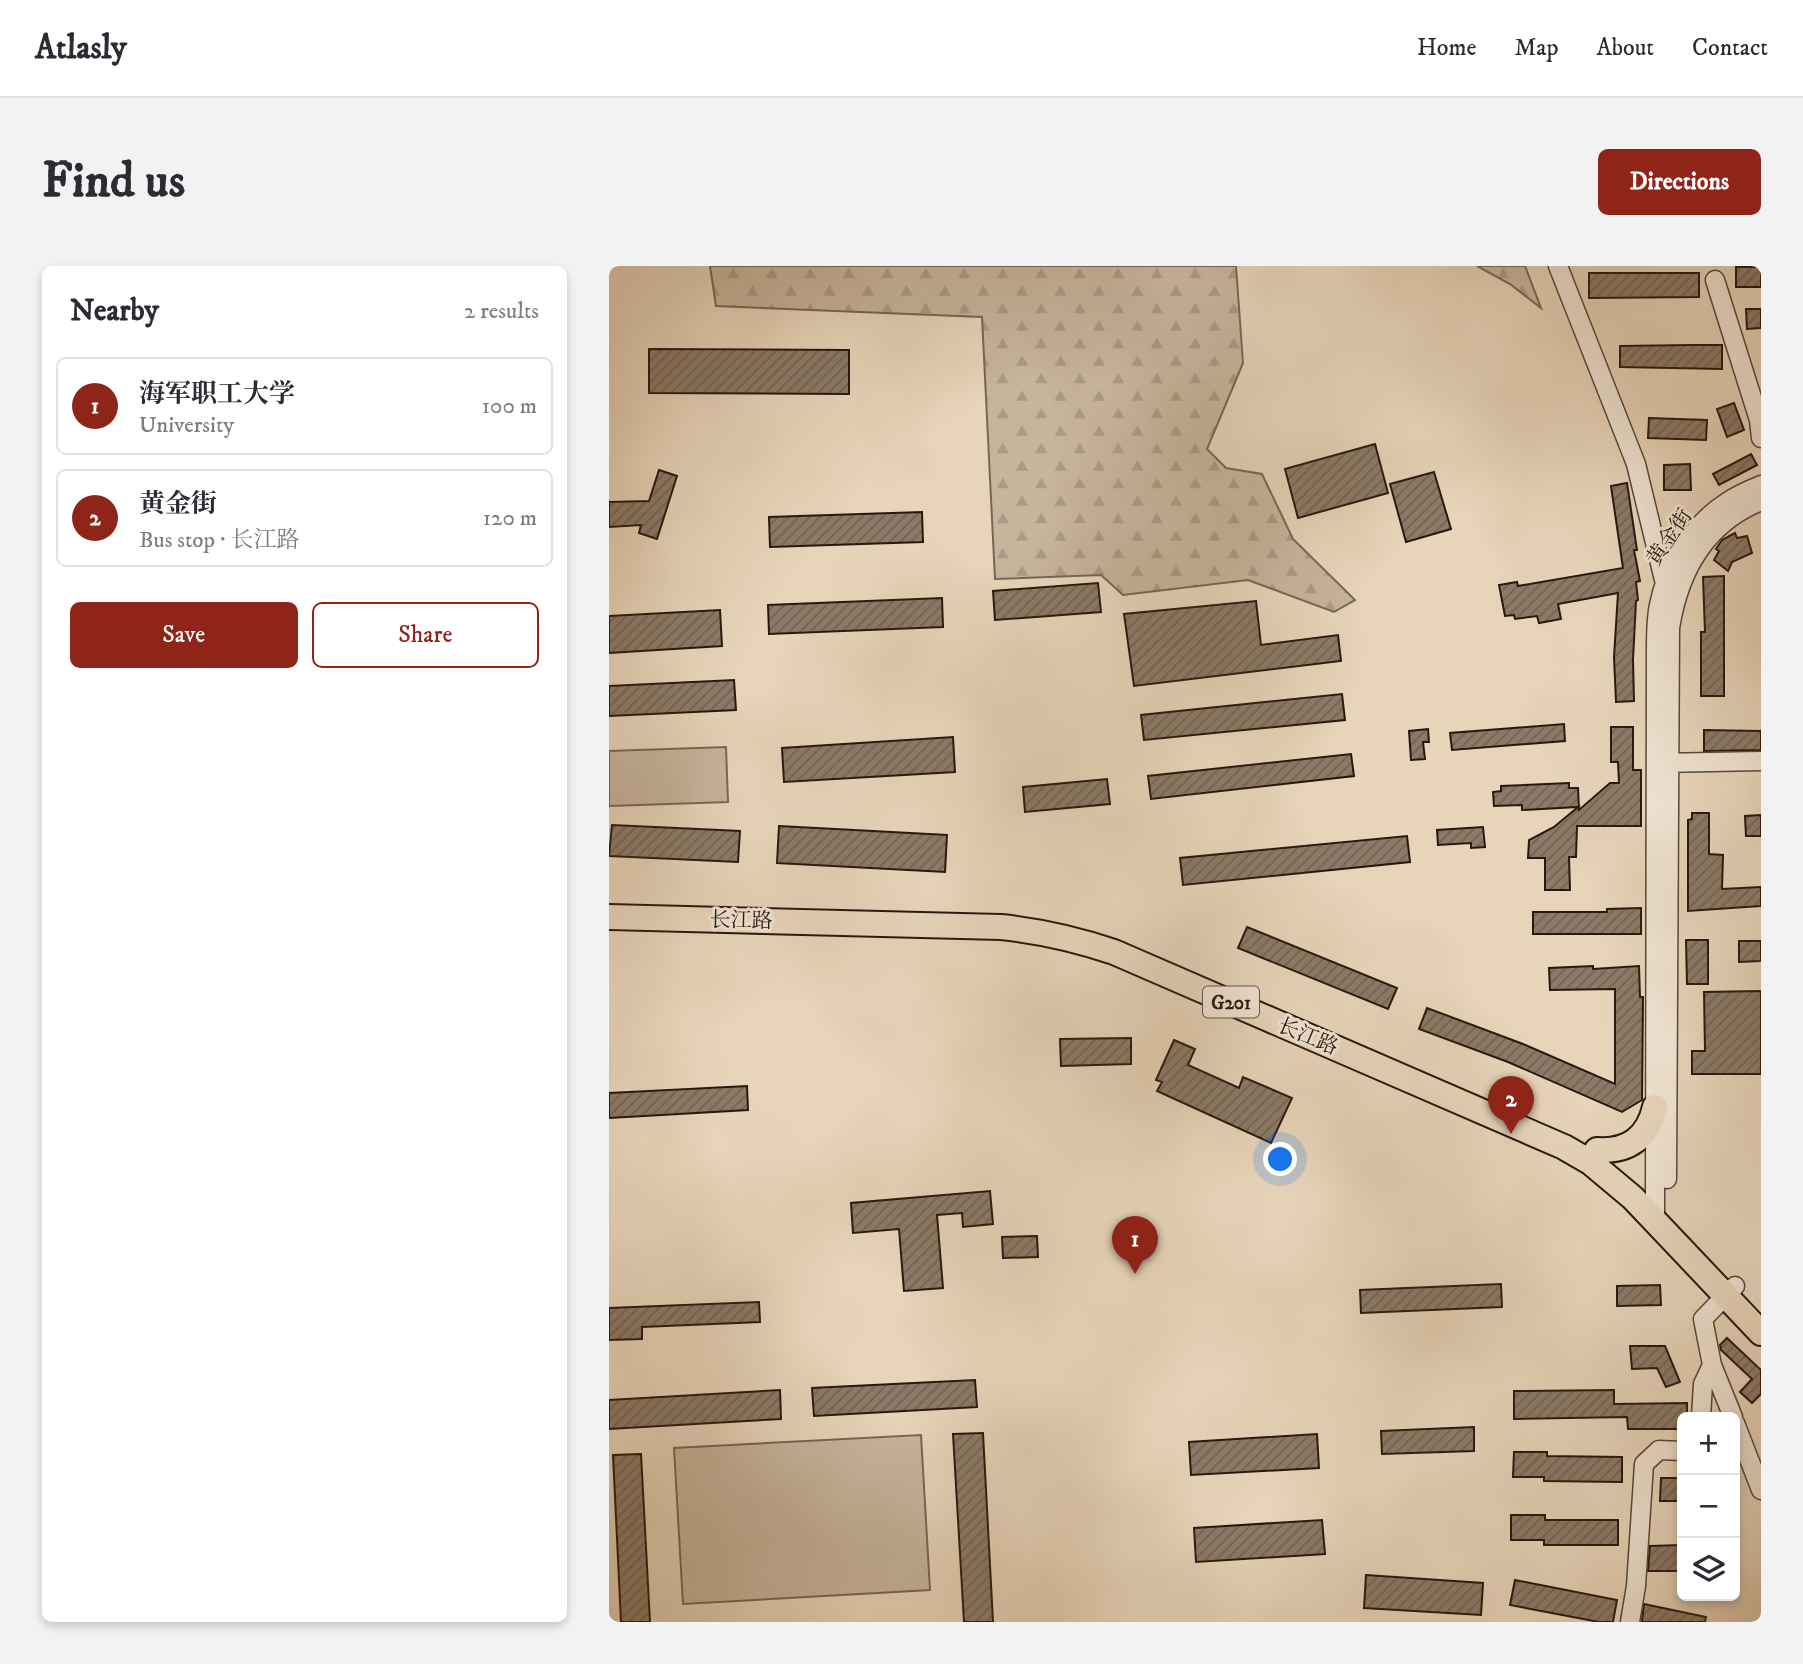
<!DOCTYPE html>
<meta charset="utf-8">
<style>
body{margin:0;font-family:"IM FELL DW Pica","Noto Serif SC",serif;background:#f2f2f3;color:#2b2b33}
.controls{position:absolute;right:21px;bottom:21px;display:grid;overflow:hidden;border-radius:10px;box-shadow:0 4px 10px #0003}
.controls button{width:63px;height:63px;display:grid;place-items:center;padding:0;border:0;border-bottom:2px solid #e1e1e2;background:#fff;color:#2b2b33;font:35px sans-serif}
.you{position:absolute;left:672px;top:894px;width:24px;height:24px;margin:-18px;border:5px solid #fff;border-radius:50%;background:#1a73e8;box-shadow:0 0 0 10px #1a73e833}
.badge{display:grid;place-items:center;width:46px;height:46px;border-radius:50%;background:#8f2418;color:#fff;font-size:23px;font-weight:700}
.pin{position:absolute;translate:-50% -58px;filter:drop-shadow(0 2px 4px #0008)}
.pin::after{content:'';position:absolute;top:37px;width:24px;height:21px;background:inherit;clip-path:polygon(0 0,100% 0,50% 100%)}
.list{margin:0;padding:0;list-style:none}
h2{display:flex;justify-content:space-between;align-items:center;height:91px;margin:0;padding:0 28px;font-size:30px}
h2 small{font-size:23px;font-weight:400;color:#7c7c81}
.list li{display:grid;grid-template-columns:46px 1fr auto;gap:21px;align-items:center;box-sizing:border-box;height:98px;margin:0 14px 14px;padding:0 14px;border:2px solid #e1e1e2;border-radius:10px}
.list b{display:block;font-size:26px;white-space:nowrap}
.list p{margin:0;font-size:23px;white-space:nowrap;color:#7c7c81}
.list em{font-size:23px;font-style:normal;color:#7c7c81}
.actions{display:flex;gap:14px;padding:21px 28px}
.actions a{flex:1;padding:16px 0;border:2px solid #8f2418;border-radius:10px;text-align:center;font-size:24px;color:#8f2418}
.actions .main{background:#8f2418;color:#fff}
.icon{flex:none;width:38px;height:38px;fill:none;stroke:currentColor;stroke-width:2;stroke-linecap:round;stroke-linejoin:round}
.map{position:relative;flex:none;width:1152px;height:1356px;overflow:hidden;border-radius:10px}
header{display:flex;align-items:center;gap:42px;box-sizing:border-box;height:98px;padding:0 35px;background:#fff;border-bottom:2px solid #e1e1e2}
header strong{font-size:33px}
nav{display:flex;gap:38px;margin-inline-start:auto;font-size:24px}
.intro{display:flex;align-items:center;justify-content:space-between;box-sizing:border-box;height:168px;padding:0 42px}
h1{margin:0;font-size:49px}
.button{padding:18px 32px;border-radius:10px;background:#8f2418;color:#fff;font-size:24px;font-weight:700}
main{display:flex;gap:42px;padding:0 42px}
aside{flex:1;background:#fff;border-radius:10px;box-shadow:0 4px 10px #0003}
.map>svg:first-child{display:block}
</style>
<header>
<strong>Atlasly</strong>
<nav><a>Home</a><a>Map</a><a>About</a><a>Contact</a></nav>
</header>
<div class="intro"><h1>Find us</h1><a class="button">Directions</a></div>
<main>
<aside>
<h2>Nearby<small>2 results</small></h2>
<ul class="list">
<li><span class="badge">1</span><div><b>海军职工大学</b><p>University</p></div><em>100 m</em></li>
<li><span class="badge">2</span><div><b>黄金街</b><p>Bus stop · 长江路</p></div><em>120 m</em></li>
</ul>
<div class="actions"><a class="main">Save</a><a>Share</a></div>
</aside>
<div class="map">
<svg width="1152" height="1356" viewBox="0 0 1152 1356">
<defs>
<pattern id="forest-firs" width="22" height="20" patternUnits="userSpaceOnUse" patternTransform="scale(1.75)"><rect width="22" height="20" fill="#c7b49c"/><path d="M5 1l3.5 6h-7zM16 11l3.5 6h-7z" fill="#ab9a85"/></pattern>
<pattern id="building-hatch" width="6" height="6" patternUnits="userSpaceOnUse" patternTransform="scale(1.75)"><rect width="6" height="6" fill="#8b7a67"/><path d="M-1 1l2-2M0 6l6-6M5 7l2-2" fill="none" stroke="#726353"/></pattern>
</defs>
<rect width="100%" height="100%" fill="#e7d4b9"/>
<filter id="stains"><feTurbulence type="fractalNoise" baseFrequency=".00286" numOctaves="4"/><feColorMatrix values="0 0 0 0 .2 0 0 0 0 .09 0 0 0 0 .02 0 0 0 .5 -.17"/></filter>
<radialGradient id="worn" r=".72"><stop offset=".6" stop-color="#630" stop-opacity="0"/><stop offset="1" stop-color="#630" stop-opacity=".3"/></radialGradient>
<path fill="url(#forest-firs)" stroke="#786656" stroke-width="2" d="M 101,0 L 627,0 L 634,97 L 598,183 L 617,202 L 653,208 L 684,273 L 746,334 L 725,346 L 639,314 L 514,329 L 492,309 L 386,313 L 373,51 L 107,40 Z
M 868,0 L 916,0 L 932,42 L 901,18 Z"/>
<path fill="#c7b49c" stroke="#786656" stroke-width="2" d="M 117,481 L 119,536 L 0,540 L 0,485 Z
M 312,1169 L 321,1324 L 74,1338 L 65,1182 Z"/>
<path fill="url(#building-hatch)" stroke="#28180f" stroke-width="2" d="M 1127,1 L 1152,1 L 1152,21 L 1127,21 Z
M 980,7 L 1090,7 L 1090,31 L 980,32 Z
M 1137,43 L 1152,43 L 1152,62 L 1138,63 Z
M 1080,79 L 1113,79 L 1113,103 L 1011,101 L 1011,80 Z
M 40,83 L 240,84 L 240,128 L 40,127 Z
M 1125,137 L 1135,164 L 1118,171 L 1108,143 Z
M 1040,152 L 1098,154 L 1097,174 L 1039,172 Z
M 766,178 L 779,227 L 689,252 L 676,203 Z
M 1142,188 L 1148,199 L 1110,219 L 1104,208 Z
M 1081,198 L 1082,224 L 1055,224 L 1055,199 Z
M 50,204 L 68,210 L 48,273 L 30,267 L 32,259 L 0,261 L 0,236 L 40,235 Z
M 825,206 L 842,263 L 797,276 L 781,218 Z
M 1018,217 L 1028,284 L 1025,284 L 1031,315 L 1027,316 L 1029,334 L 1027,335 L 1024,394 L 1025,435 L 1007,436 L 1005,391 L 1009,327 L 949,338 L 952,353 L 930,357 L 928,350 L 906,353 L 905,349 L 896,350 L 890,319 L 908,316 L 909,320 L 1014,302 L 1002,220 Z
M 313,246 L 314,276 L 161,281 L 160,251 Z
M 1126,267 L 1128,272 L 1138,270 L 1143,287 L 1123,296 L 1119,305 L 1105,294 L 1110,285 L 1107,283 L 1113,274 Z
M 1115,310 L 1115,430 L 1092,430 L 1092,366 L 1096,366 L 1094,311 Z
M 489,317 L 492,346 L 386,354 L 384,325 Z
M 333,332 L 334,361 L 160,368 L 159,339 Z
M 647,335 L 652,379 L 729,369 L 732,395 L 525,420 L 515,348 Z
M 111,344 L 113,380 L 0,387 L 0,350 Z
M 125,414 L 127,444 L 0,450 L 0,420 Z
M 733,428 L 736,454 L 535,474 L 532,449 Z
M 955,458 L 956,475 L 843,484 L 841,467 Z
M 1002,461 L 1024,461 L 1024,504 L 1032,504 L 1032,560 L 968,560 L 967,591 L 960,591 L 961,624 L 936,624 L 936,592 L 919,592 L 920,574 L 945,561 L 969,541 L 913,544 L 913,539 L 885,540 L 884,526 L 892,525 L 892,520 L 960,517 L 960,522 L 969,522 L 970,544 L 1001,517 L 1010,517 L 1009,496 L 1002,496 Z
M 819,463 L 820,476 L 814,476 L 816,493 L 802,494 L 800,465 Z
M 1095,464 L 1152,465 L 1152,484 L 1095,485 Z
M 344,471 L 346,506 L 175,516 L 173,482 Z
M 742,488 L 745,510 L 542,533 L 539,510 Z
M 498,513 L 501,538 L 416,546 L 414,521 Z
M 1083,547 L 1100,547 L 1100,588 L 1114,589 L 1113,623 L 1152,621 L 1152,640 L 1079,645 L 1079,554 L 1083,553 Z
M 1152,549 L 1152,570 L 1137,570 L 1136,550 Z
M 3,559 L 131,565 L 129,596 L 0,590 Z
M 170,560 L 338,569 L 336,606 L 168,597 Z
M 874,561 L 876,581 L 862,582 L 862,577 L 829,579 L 828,564 Z
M 798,570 L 801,596 L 574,619 L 571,592 Z
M 1032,642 L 1032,668 L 924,668 L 924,646 L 998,646 L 998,643 Z
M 638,661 L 788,722 L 779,743 L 629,682 Z
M 1077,674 L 1099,674 L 1099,718 L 1078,718 Z
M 1130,675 L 1152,675 L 1152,695 L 1130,696 Z
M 984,700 L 984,703 L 1030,700 L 1031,731 L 1034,731 L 1033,834 L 1013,846 L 899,796 L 810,763 L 818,742 L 914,778 L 1006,818 L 1006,723 L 941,724 L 940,702 Z
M 1152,725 L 1152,808 L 1083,808 L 1083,785 L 1096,785 L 1095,726 Z
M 522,772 L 522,798 L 452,800 L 451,773 Z
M 565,774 L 586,783 L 579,799 L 630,822 L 634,811 L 683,832 L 662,877 L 548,825 L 553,816 L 547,814 Z
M 138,820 L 139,844 L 0,852 L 0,827 Z
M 381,925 L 384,958 L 354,961 L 353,947 L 328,949 L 334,1022 L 295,1025 L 290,963 L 244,967 L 242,937 Z
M 428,970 L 429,991 L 394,992 L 393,971 Z
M 892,1018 L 893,1041 L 752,1047 L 751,1024 Z
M 1051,1019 L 1052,1039 L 1008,1040 L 1008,1020 Z
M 150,1036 L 151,1056 L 33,1061 L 33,1073 L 0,1074 L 0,1042 Z
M 1118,1072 L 1152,1104 L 1152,1128 L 1143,1137 L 1131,1126 L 1143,1113 L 1112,1084 L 1111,1079 Z
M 1021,1080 L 1056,1080 L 1071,1116 L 1057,1121 L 1048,1102 L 1023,1103 Z
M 366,1114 L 368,1141 L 205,1150 L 203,1122 Z
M 171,1124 L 172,1153 L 0,1163 L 0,1134 Z
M 1005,1124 L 1005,1138 L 1078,1137 L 1078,1151 L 1073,1151 L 1073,1163 L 1019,1163 L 1018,1151 L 905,1153 L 905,1125 Z
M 865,1161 L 865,1185 L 773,1188 L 772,1165 Z
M 374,1167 L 384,1356 L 355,1356 L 344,1168 Z
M 708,1168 L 710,1202 L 582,1209 L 580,1176 Z
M 905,1186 L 938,1186 L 938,1190 L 1013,1191 L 1013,1216 L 935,1215 L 935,1211 L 904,1211 Z
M 32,1188 L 41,1356 L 12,1356 L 4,1189 Z
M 1052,1212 L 1073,1212 L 1073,1235 L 1051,1235 Z
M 902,1249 L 936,1249 L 936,1254 L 1009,1254 L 1009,1279 L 935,1279 L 935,1274 L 902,1274 Z
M 713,1254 L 716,1288 L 587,1296 L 585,1262 Z
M 1073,1279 L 1073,1305 L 1039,1305 L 1041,1280 Z
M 757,1309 L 874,1317 L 872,1349 L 755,1342 Z
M 906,1314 L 1008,1334 L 1004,1356 L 990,1356 L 901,1339 Z
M 1035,1338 L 1097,1351 L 1096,1356 L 1033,1356 Z"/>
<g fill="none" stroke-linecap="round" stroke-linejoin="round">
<defs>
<path id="minor" d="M 949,0 L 1027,198 L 1056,318 L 1060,320
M 1106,14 L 1150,154 L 1152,172
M 1051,497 L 1152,495
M 1058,913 L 1061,362 C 1070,305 1097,257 1152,235
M 1046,955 L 1047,383 C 1047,368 1047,353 1050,339 C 1057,301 1085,257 1118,236 C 1128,229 1140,224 1152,219
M 1092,1151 L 1094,1118 L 1103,1099
M 1124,1151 L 1103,1099 L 1094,1053 L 1126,1020
M 1126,1157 L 1152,1224
M 1021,1356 L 1027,1320 L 1035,1198 L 1050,1184 L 1073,1185"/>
<path id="highway" d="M 0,651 L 392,661 C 431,665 467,673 505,686 L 955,881 L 981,896 L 1024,932 L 1152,1067
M 988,884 C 1019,886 1039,872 1046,841"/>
</defs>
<use href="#minor" stroke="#58473a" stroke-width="21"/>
<use href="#highway" stroke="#28180f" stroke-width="28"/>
<use href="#minor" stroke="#efe3d2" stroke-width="18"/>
<use href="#highway" stroke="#e7d4b9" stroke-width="24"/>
</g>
<g text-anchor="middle" stroke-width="6" stroke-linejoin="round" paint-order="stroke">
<rect fill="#efe3d2" stroke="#64554a" stroke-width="2" x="594" y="720.5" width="56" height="31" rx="5"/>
<g font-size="19" font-weight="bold" fill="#28180f">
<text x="622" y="743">G201</text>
</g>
<g font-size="21" fill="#28180f" stroke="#efe3d2">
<text transform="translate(1060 271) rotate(-56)" y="7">黄金街</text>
<text transform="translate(132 654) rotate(1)" y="7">长江路</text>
<text transform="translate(699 770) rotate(23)" y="7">长江路</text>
</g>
</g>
<rect width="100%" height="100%" filter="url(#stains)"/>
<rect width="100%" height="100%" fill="url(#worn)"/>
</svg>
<div class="controls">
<button>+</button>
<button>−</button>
<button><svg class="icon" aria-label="layers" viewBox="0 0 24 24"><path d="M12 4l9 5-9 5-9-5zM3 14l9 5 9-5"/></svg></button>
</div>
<div class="you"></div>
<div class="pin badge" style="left:526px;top:1008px">1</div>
<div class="pin badge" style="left:902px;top:868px">2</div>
</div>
</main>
